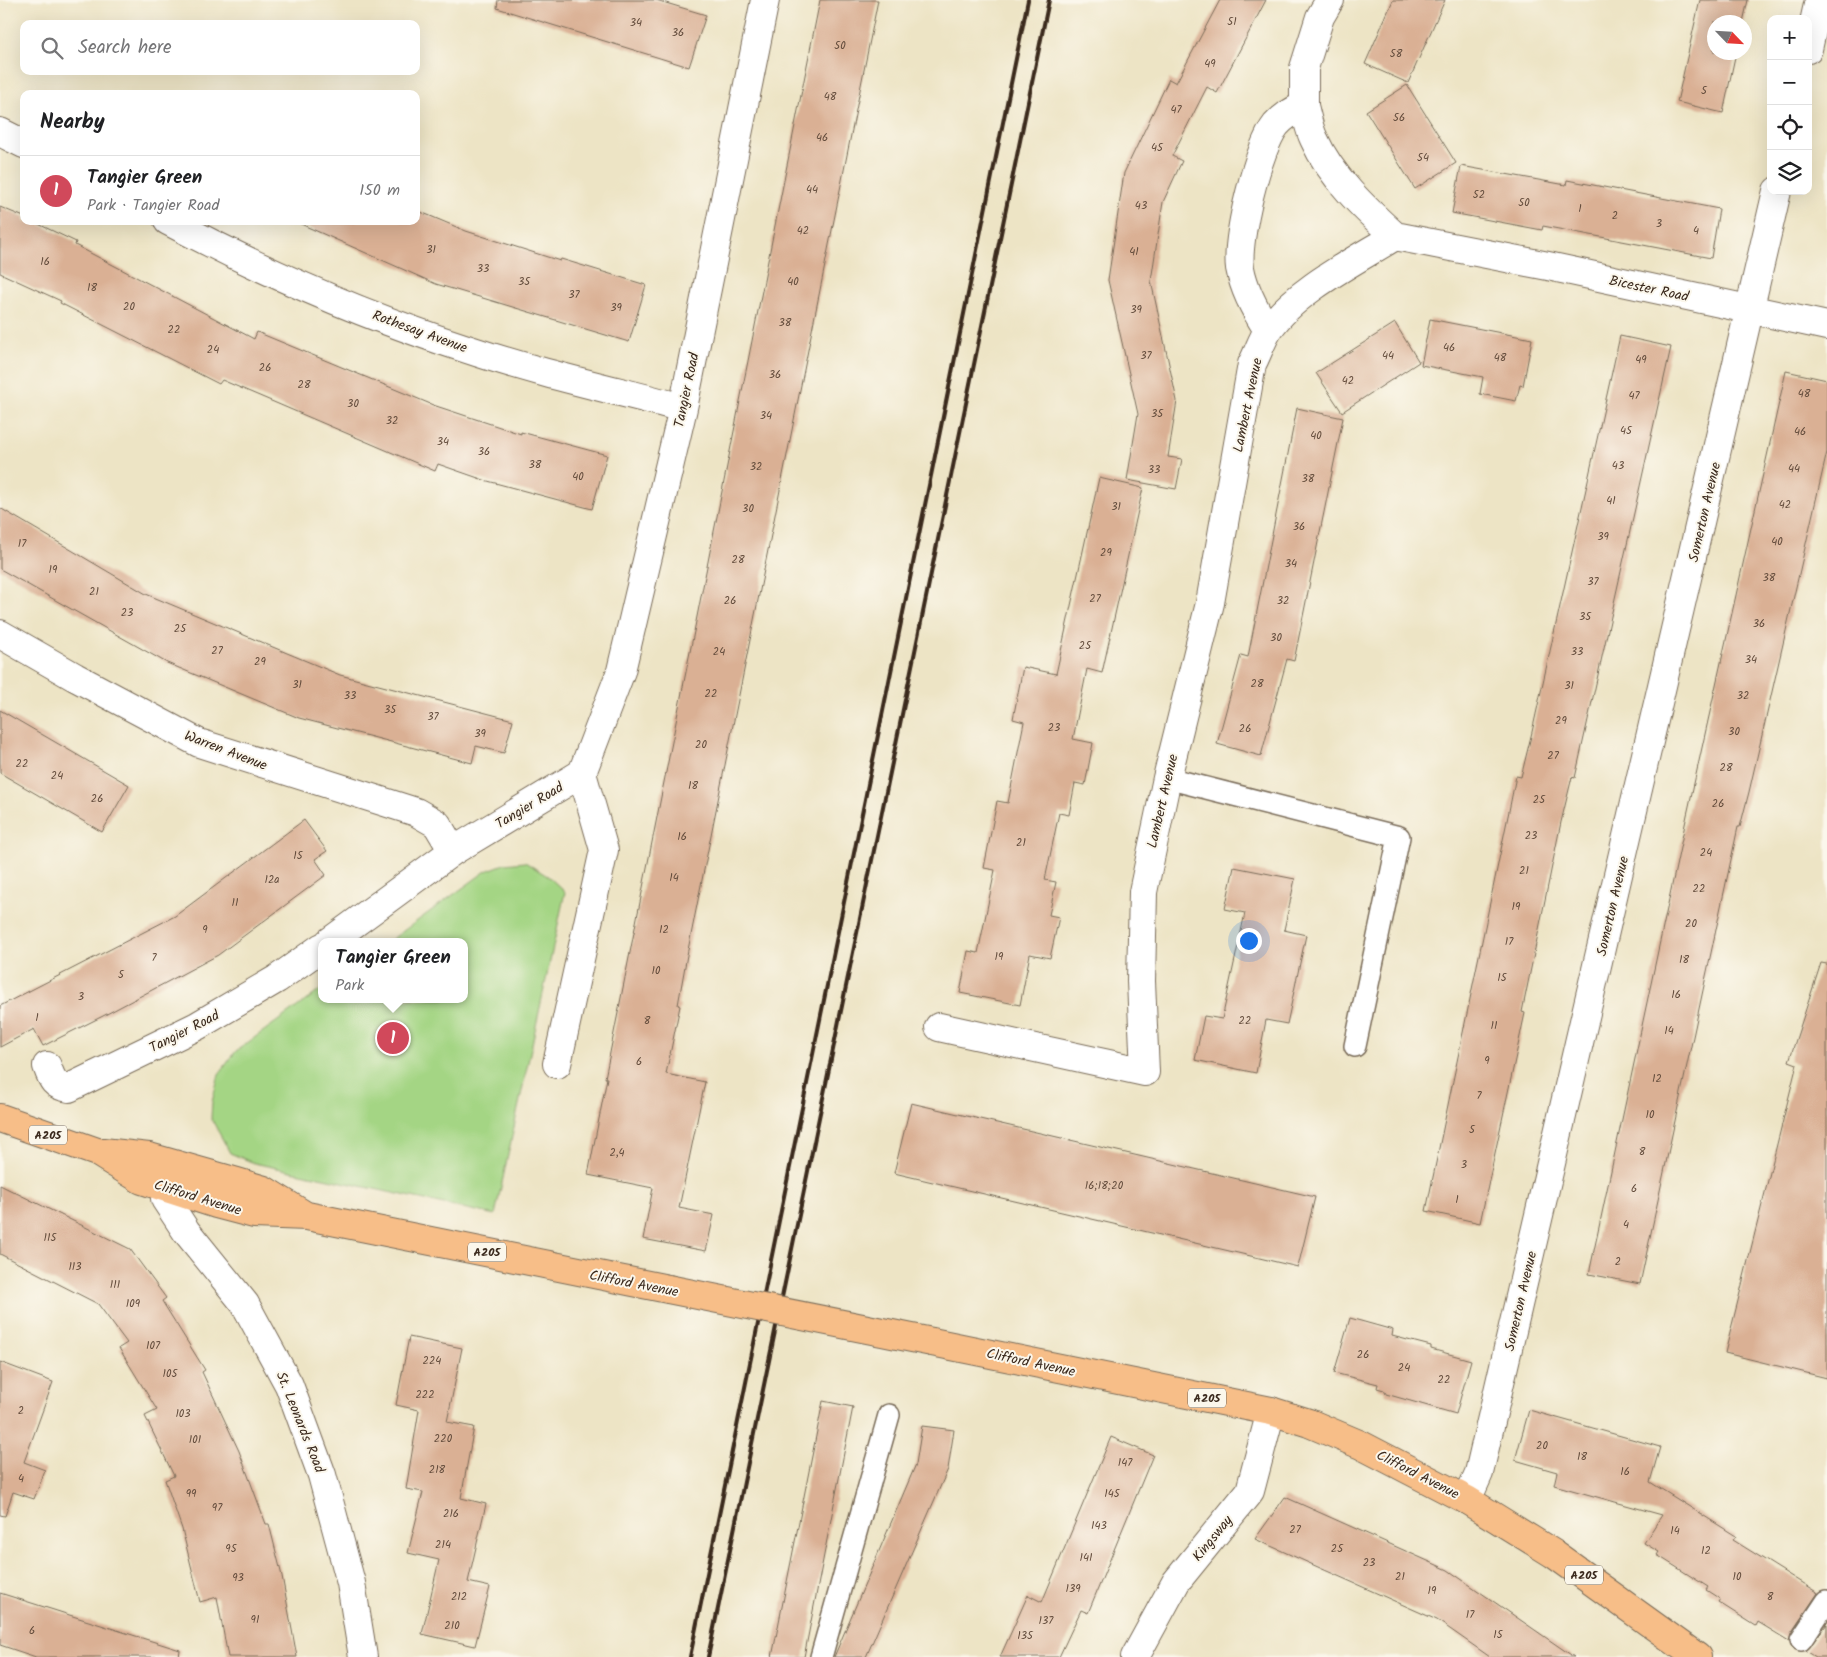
<!DOCTYPE html>
<meta charset="utf-8">
<style>
body{margin:0;font-family:Kalam,sans-serif;background:#f6f6f6;color:#202124}
.controls{position:absolute;right:15px;top:15px;display:grid;overflow:hidden;border-radius:10px;box-shadow:0 5px 20px #0002}
.controls button{width:45px;height:45px;display:grid;place-items:center;padding:0;border:0;border-bottom:1px solid #e0e0e0;background:#fff;color:#202124;font:25px sans-serif}
.compass{position:absolute;left:1707px;top:15px;width:45px;height:45px;border-radius:50%;background:#fff;box-shadow:0 5px 20px #0002;rotate:115deg}
.you{position:absolute;left:1248px;top:940px;width:18px;height:18px;margin:-12px;border:4px solid #fff;border-radius:50%;background:#1a73e8;box-shadow:0 0 0 8px #1a73e833}
.badge{display:grid;place-items:center;width:32px;height:32px;border-radius:50%;background:#d1495b;color:#fff;font-size:16px;font-weight:700}
.pin{position:absolute;translate:-50% -50%;border:2px solid #fff;box-shadow:0 1px 5px #0006}
.popup{position:absolute;left:318px;top:938px;width:150px;height:65px;box-sizing:border-box;display:grid;place-content:center;border-radius:10px;background:#fff;filter:drop-shadow(0 1px 4px #0005);font-size:16px;white-space:nowrap;color:#757577}
.popup b{font-size:19px;color:#202124}
.popup::after{content:'';position:absolute;left:50%;top:100%;margin-left:-10px;border:10px solid transparent;border-top-color:#fff}
.list{margin:0;padding:0;list-style:none}
h2{display:flex;justify-content:space-between;align-items:center;height:65px;margin:0;padding:0 20px;font-size:21px}
h2 small{font-size:16px;font-weight:400;color:#757577}
.list li{display:grid;grid-template-columns:32px 1fr auto;gap:15px;align-items:center;box-sizing:border-box;height:70px;padding:0 20px;border-top:1px solid #e0e0e0}
.list b{display:block;font-size:19px;white-space:nowrap}
.list p{margin:0;font-size:16px;white-space:nowrap;color:#757577}
.list em{font-size:16px;font-style:normal;color:#757577}
.icon{flex:none;width:28px;height:28px;fill:none;stroke:currentColor;stroke-width:2;stroke-linecap:round;stroke-linejoin:round}
.map{position:relative;flex:none;width:1827px;height:1657px;overflow:hidden}
.search{position:absolute;background:#fff;box-shadow:0 5px 20px #0002;left:20px;top:20px;width:400px;height:55px;display:flex;align-items:center;gap:12px;box-sizing:border-box;padding:0 18px;border-radius:10px;color:#757577;font-size:19px}
.panel{position:absolute;background:#fff;box-shadow:0 5px 20px #0002;left:20px;top:90px;width:400px;height:135px;border-radius:10px}
.map>svg:first-child{display:block}
</style>
<div class="map">
<svg width="1827" height="1657" viewBox="0 0 1827 1657">
<rect width="100%" height="100%" fill="#fbf7ec"/>
<filter id="ink" filterUnits="userSpaceOnUse"><feTurbulence type="fractalNoise" baseFrequency=".02" numOctaves="2"/><feDisplacementMap in="SourceGraphic" scale="10" xChannelSelector="R" yChannelSelector="G"/><feConvolveMatrix kernelMatrix="1 2 1 2 8 2 1 2 1" color-interpolation-filters="sRGB"/></filter>
<filter id="wash" filterUnits="userSpaceOnUse"><feTurbulence type="fractalNoise" baseFrequency=".0096" numOctaves="4" result="noise"/><feDisplacementMap in="SourceGraphic" scale="20" xChannelSelector="R" yChannelSelector="G"/><feGaussianBlur stdDeviation="1.12" result="paint"/><feColorMatrix in="noise" values="0 0 0 0 0 0 0 0 0 0 0 0 0 0 0 0 0 1.4 0 .05"/><feComposite in="paint" operator="in"/></filter>
<g filter="url(#wash)">
<rect width="100%" height="100%" fill="#ede4c5"/>
<path fill="#a4d584" stroke="#708051" d="M 525,862 L 549,877 L 565,892 L 495,1215 L 254,1163 L 230,1153 L 211,1118 L 212,1102 L 219,1074 L 236,1051 L 322,989 L 322,999 L 464,999 L 464,942 L 388,942 L 486,871 L 504,864 Z"/>
<g id="blocks">
<path fill="#dab094" d="M 498,0 L 656,0 L 706,15 L 689,67 L 497,8 Z
M 820,0 L 878,0 L 687,955 L 678,1005 L 680,1006 L 666,1074 L 705,1082 L 679,1208 L 714,1215 L 706,1251 L 643,1239 L 653,1188 L 588,1175 L 607,1078 L 605,1078 Z
M 1220,0 L 1266,0 L 1217,93 L 1207,87 L 1172,156 L 1182,161 L 1163,202 L 1151,281 L 1177,401 L 1168,457 L 1182,459 L 1176,489 L 1127,480 L 1138,414 L 1108,280 L 1124,173 L 1169,79 L 1176,83 Z
M 1393,0 L 1445,0 L 1408,83 L 1365,64 Z
M 1700,0 L 1748,0 L 1743,22 L 1714,22 L 1714,52 L 1736,52 L 1723,113 L 1677,102 Z
M 1407,85 L 1456,163 L 1415,189 L 1366,111 Z
M 1461,166 L 1566,185 L 1567,180 L 1719,209 L 1711,258 L 1543,226 L 1542,230 L 1452,213 Z
M 0,207 L 24,217 L 24,221 L 32,221 L 76,242 L 75,245 L 254,339 L 257,332 L 433,405 L 521,434 L 521,432 L 607,455 L 592,509 L 484,480 L 438,464 L 435,471 L 222,380 L 219,384 L 60,303 L 61,301 L 0,273 Z
M 416,210 L 466,231 L 560,261 L 561,259 L 646,285 L 629,342 L 436,284 L 294,221 L 416,221 Z
M 1430,319 L 1532,339 L 1523,386 L 1520,385 L 1516,401 L 1480,394 L 1483,377 L 1421,365 Z
M 1395,323 L 1419,362 L 1342,412 L 1316,373 Z
M 1620,336 L 1671,347 L 1575,778 L 1572,777 L 1561,822 L 1522,1012 L 1525,1013 L 1480,1223 L 1426,1211 L 1509,811 L 1516,776 L 1521,777 L 1532,732 Z
M 1786,371 L 1827,380 L 1827,452 L 1749,792 L 1740,827 L 1738,827 L 1640,1284 L 1589,1274 L 1687,815 Z
M 1297,408 L 1343,418 L 1294,661 L 1287,659 L 1261,756 L 1217,744 L 1241,655 L 1248,657 Z
M 1099,478 L 1143,488 L 1102,673 L 1087,669 L 1073,739 L 1093,743 L 1085,785 L 1075,783 L 1069,815 L 1059,813 L 1045,880 L 1056,882 L 1049,915 L 1059,917 L 1050,958 L 1030,954 L 1020,1005 L 960,993 L 968,951 L 978,953 L 995,870 L 984,868 L 997,801 L 1008,803 L 1024,722 L 1013,719 L 1023,667 L 1056,674 Z
M 0,508 L 146,594 L 287,653 L 340,675 L 513,720 L 504,753 L 476,746 L 472,763 L 299,718 L 167,663 L 0,569 Z
M 0,710 L 129,785 L 102,832 L 0,773 Z
M 304,820 L 327,851 L 315,859 L 326,875 L 218,955 L 103,1016 L 43,1046 L 34,1029 L 0,1047 L 0,1006 L 175,916 Z
M 1234,867 L 1295,879 L 1284,930 L 1306,935 L 1287,1024 L 1266,1020 L 1256,1073 L 1195,1060 L 1204,1016 L 1222,1019 L 1245,913 L 1225,909 Z
M 1821,963 L 1827,964 L 1827,1378 L 1725,1353 L 1797,1064 L 1789,1061 Z
M 911,1103 L 1315,1197 L 1298,1267 L 894,1173 Z
M 0,1185 L 130,1249 L 166,1298 L 162,1301 L 205,1370 L 202,1372 L 239,1451 L 266,1524 L 269,1524 L 282,1576 L 297,1657 L 228,1657 L 217,1597 L 200,1602 L 182,1529 L 165,1480 L 174,1476 L 145,1416 L 157,1410 L 119,1348 L 127,1343 L 98,1304 L 0,1254 Z
M 1350,1318 L 1393,1330 L 1392,1336 L 1431,1346 L 1431,1349 L 1471,1360 L 1456,1414 L 1386,1394 L 1384,1390 L 1377,1388 L 1378,1384 L 1334,1373 Z
M 409,1337 L 462,1348 L 447,1422 L 474,1427 L 461,1498 L 486,1504 L 468,1582 L 490,1587 L 475,1646 L 422,1634 L 439,1560 L 408,1553 L 423,1492 L 406,1489 L 419,1410 L 396,1405 Z
M 0,1362 L 53,1382 L 24,1462 L 45,1470 L 34,1499 L 13,1492 L 5,1516 L 0,1515 Z
M 823,1401 L 853,1407 L 804,1657 L 772,1657 Z
M 1529,1410 L 1660,1447 L 1650,1482 L 1736,1536 L 1733,1540 L 1818,1593 L 1791,1633 L 1789,1641 L 1758,1622 L 1756,1626 L 1718,1602 L 1720,1599 L 1706,1590 L 1708,1587 L 1657,1555 L 1659,1552 L 1644,1543 L 1662,1515 L 1554,1485 L 1557,1472 L 1515,1460 Z
M 922,1426 L 954,1430 L 948,1469 L 866,1657 L 834,1657 L 916,1464 Z
M 1111,1437 L 1153,1455 L 1088,1613 L 1081,1610 L 1059,1657 L 1000,1657 L 1028,1595 L 1042,1602 Z
M 1285,1497 L 1448,1570 L 1574,1657 L 1490,1657 L 1437,1620 L 1255,1539 Z
M 0,1593 L 180,1650 L 179,1657 L 36,1657 L 0,1645 Z
M 1827,1624 L 1827,1657 L 1816,1657 L 1806,1651 Z"/>
</g>
</g>
<g filter="url(#ink)">
<use href="#blocks" fill-opacity="0" stroke="#796b58" stroke-width="1"/>
<g fill="none" stroke-linecap="round" stroke-linejoin="round">
<defs>
<path id="lane" d="M 1167,778 L 1399,837 L 1355,1046
M 1801,1640 L 1827,1601
M 821,1657 L 889,1415"/>
<path id="street" d="M 1808,49 L 1819,0
M 1304,106 L 1304,68 L 1320,17 L 1330,0
M 0,132 L 24,144
M 168,221 C 264,272 365,316 467,349 C 538,373 611,389 683,408
M 1395,236 L 1548,266 L 1827,326
M 0,634 L 75,677 L 199,743 L 416,812 L 437,824 L 453,851
M 329,942 L 453,851 L 582,773
M 939,1027 L 1145,1072 L 1141,981 L 1143,892 L 1167,778 L 1210,603 L 1252,364 C 1258,353 1262,339 1269,329 C 1296,290 1355,261 1395,236 C 1365,209 1331,177 1314,139 C 1309,129 1307,117 1304,106 C 1294,110 1284,116 1276,125 C 1258,148 1236,238 1240,268 C 1244,289 1256,312 1268,330
M 557,1064 L 604,850 L 582,773 L 621,671 L 683,408 L 765,0
M 47,1066 C 52,1080 54,1086 69,1088 L 197,1026 L 277,979 L 322,947
M 166,1188 L 165,1199 L 186,1231 L 245,1304 L 289,1385 L 322,1475 L 351,1583 L 363,1657
M 1467,1500 L 1479,1473 L 1777,191
M 1135,1657 L 1176,1582 L 1250,1491 L 1271,1411"/>
<path id="highway" d="M 0,1118 L 97,1152 L 142,1180 L 216,1204 L 254,1214 L 307,1216 L 668,1289
M 103,1152 L 149,1157 L 237,1182 L 264,1190 L 306,1216
M 932,1342 L 1271,1411 L 1309,1423 L 1361,1445 L 1467,1500 L 1554,1554 L 1697,1657"/>
</defs>
<use href="#lane" stroke="#796b58" stroke-width="24"/>
<use href="#street" stroke="#796b58" stroke-width="30"/>
<use href="#highway" stroke="#796b58" stroke-width="30"/>
<use href="#lane" stroke="#fff" stroke-width="21"/>
<use href="#street" stroke="#fff" stroke-width="28"/>
<use href="#highway" stroke="#f7be88" stroke-width="28"/>
<path stroke="#3b2a1e" stroke-width="4" d="M 690,1657 L 1028,0
M 708,1657 L 1049,0"/>
<defs>
<path id="highway-bridge" d="M 668,1289 L 932,1342"/>
</defs>
<use href="#highway-bridge" stroke="#796b58" stroke-width="30" stroke-linecap="butt"/>
<use href="#highway-bridge" stroke="#f7be88" stroke-width="28"/>
</g>
</g>
<g text-anchor="middle" stroke-width="4" stroke-linejoin="round" paint-order="stroke">
<g font-size="11" fill="#634c3c">
<text x="1232" y="25">51</text>
<text x="636" y="26">34</text>
<text x="678" y="36">36</text>
<text x="840" y="49">50</text>
<text x="1396" y="57">58</text>
<text x="1210" y="67">49</text>
<text x="1704" y="94">5</text>
<text x="830" y="100">48</text>
<text x="1176" y="113">47</text>
<text x="1399" y="121">56</text>
<text x="822" y="141">46</text>
<text x="1157" y="151">45</text>
<text x="1423" y="161">54</text>
<text x="812" y="193">44</text>
<text x="1479" y="198">52</text>
<text x="1524" y="206">50</text>
<text x="1141" y="209">43</text>
<text x="1580" y="212">1</text>
<text x="1615" y="219">2</text>
<text x="1659" y="227">3</text>
<text x="803" y="234">42</text>
<text x="1696" y="234">4</text>
<text x="431" y="253">31</text>
<text x="1134" y="255">41</text>
<text x="45" y="265">16</text>
<text x="483" y="272">33</text>
<text x="524" y="285">35</text>
<text x="793" y="285">40</text>
<text x="92" y="291">18</text>
<text x="574" y="298">37</text>
<text x="129" y="310">20</text>
<text x="616" y="311">39</text>
<text x="1136" y="313">39</text>
<text x="785" y="326">38</text>
<text x="174" y="333">22</text>
<text x="1449" y="351">46</text>
<text x="213" y="353">24</text>
<text x="1146" y="359">37</text>
<text x="1388" y="359">44</text>
<text x="1500" y="361">48</text>
<text x="1641" y="363">49</text>
<text x="265" y="371">26</text>
<text x="775" y="378">36</text>
<text x="1348" y="384">42</text>
<text x="304" y="388">28</text>
<text x="1804" y="397">48</text>
<text x="1634" y="399">47</text>
<text x="353" y="407">30</text>
<text x="1157" y="417">35</text>
<text x="766" y="419">34</text>
<text x="392" y="424">32</text>
<text x="1626" y="434">45</text>
<text x="1800" y="435">46</text>
<text x="1316" y="439">40</text>
<text x="443" y="445">34</text>
<text x="484" y="455">36</text>
<text x="535" y="468">38</text>
<text x="1618" y="469">43</text>
<text x="756" y="470">32</text>
<text x="1794" y="472">44</text>
<text x="1154" y="473">33</text>
<text x="578" y="480">40</text>
<text x="1308" y="482">38</text>
<text x="1611" y="504">41</text>
<text x="1785" y="508">42</text>
<text x="1116" y="510">31</text>
<text x="748" y="512">30</text>
<text x="1299" y="530">36</text>
<text x="1603" y="540">39</text>
<text x="1777" y="545">40</text>
<text x="22" y="547">17</text>
<text x="1106" y="556">29</text>
<text x="738" y="563">28</text>
<text x="1291" y="567">34</text>
<text x="53" y="573">19</text>
<text x="1769" y="581">38</text>
<text x="1593" y="585">37</text>
<text x="94" y="595">21</text>
<text x="1095" y="602">27</text>
<text x="730" y="604">26</text>
<text x="1283" y="604">32</text>
<text x="127" y="616">23</text>
<text x="1585" y="620">35</text>
<text x="1759" y="627">36</text>
<text x="180" y="632">25</text>
<text x="1276" y="641">30</text>
<text x="1085" y="649">25</text>
<text x="217" y="654">27</text>
<text x="719" y="655">24</text>
<text x="1577" y="655">33</text>
<text x="1751" y="663">34</text>
<text x="260" y="665">29</text>
<text x="1257" y="687">28</text>
<text x="297" y="688">31</text>
<text x="1569" y="689">31</text>
<text x="711" y="697">22</text>
<text x="350" y="699">33</text>
<text x="1743" y="699">32</text>
<text x="390" y="713">35</text>
<text x="433" y="720">37</text>
<text x="1561" y="724">29</text>
<text x="1054" y="731">23</text>
<text x="1245" y="732">26</text>
<text x="1734" y="735">30</text>
<text x="480" y="737">39</text>
<text x="701" y="748">20</text>
<text x="1553" y="759">27</text>
<text x="22" y="767">22</text>
<text x="1726" y="771">28</text>
<text x="57" y="779">24</text>
<text x="693" y="789">18</text>
<text x="97" y="802">26</text>
<text x="1539" y="803">25</text>
<text x="1718" y="807">26</text>
<text x="1531" y="839">23</text>
<text x="682" y="840">16</text>
<text x="1021" y="846">21</text>
<text x="1706" y="856">24</text>
<text x="298" y="859">15</text>
<text x="1524" y="874">21</text>
<text x="674" y="881">14</text>
<text x="272" y="883">12a</text>
<text x="1699" y="892">22</text>
<text x="235" y="906">11</text>
<text x="1516" y="910">19</text>
<text x="1691" y="927">20</text>
<text x="205" y="933">9</text>
<text x="664" y="933">12</text>
<text x="1509" y="945">17</text>
<text x="999" y="960">19</text>
<text x="154" y="961">7</text>
<text x="1684" y="963">18</text>
<text x="656" y="974">10</text>
<text x="121" y="978">5</text>
<text x="1502" y="981">15</text>
<text x="1676" y="998">16</text>
<text x="81" y="1000">3</text>
<text x="37" y="1021">1</text>
<text x="647" y="1024">8</text>
<text x="1245" y="1024">22</text>
<text x="1494" y="1029">11</text>
<text x="1669" y="1034">14</text>
<text x="1487" y="1064">9</text>
<text x="639" y="1065">6</text>
<text x="1657" y="1082">12</text>
<text x="1479" y="1099">7</text>
<text x="1650" y="1118">10</text>
<text x="1472" y="1133">5</text>
<text x="1642" y="1155">8</text>
<text x="617" y="1156">2,4</text>
<text x="1464" y="1168">3</text>
<text x="1104" y="1189">16;18;20</text>
<text x="1634" y="1192">6</text>
<text x="1457" y="1203">1</text>
<text x="1626" y="1228">4</text>
<text x="50" y="1241">115</text>
<text x="1618" y="1265">2</text>
<text x="75" y="1270">113</text>
<text x="115" y="1288">111</text>
<text x="133" y="1307">109</text>
<text x="153" y="1349">107</text>
<text x="1363" y="1358">26</text>
<text x="432" y="1364">224</text>
<text x="1404" y="1371">24</text>
<text x="170" y="1377">105</text>
<text x="1444" y="1383">22</text>
<text x="425" y="1398">222</text>
<text x="21" y="1414">2</text>
<text x="183" y="1417">103</text>
<text x="443" y="1442">220</text>
<text x="195" y="1443">101</text>
<text x="1542" y="1449">20</text>
<text x="1582" y="1460">18</text>
<text x="1125" y="1466">147</text>
<text x="437" y="1473">218</text>
<text x="1625" y="1475">16</text>
<text x="21" y="1482">4</text>
<text x="191" y="1497">99</text>
<text x="1112" y="1497">145</text>
<text x="217" y="1511">97</text>
<text x="451" y="1517">216</text>
<text x="1099" y="1529">143</text>
<text x="1295" y="1533">27</text>
<text x="1675" y="1534">14</text>
<text x="443" y="1548">214</text>
<text x="231" y="1552">95</text>
<text x="1337" y="1552">25</text>
<text x="1706" y="1554">12</text>
<text x="1086" y="1561">141</text>
<text x="1369" y="1566">23</text>
<text x="1400" y="1580">21</text>
<text x="1737" y="1580">10</text>
<text x="238" y="1581">93</text>
<text x="1073" y="1592">139</text>
<text x="1432" y="1594">19</text>
<text x="459" y="1600">212</text>
<text x="1770" y="1600">8</text>
<text x="1470" y="1618">17</text>
<text x="255" y="1623">91</text>
<text x="1046" y="1624">137</text>
<text x="452" y="1629">210</text>
<text x="32" y="1634">6</text>
<text x="1498" y="1638">15</text>
<text x="1025" y="1639">135</text>
</g>
<g fill="#fbf7ec" stroke="#75685c" stroke-width="1">
<rect x="29" y="1125.5" width="38" height="19" rx="4"/>
<rect x="468" y="1242.5" width="38" height="19" rx="4"/>
<rect x="1188" y="1388.5" width="38" height="19" rx="4"/>
<rect x="1565" y="1565.5" width="38" height="19" rx="4"/>
</g>
<g font-size="12" font-weight="bold" fill="#3b2a1e">
<text x="48" y="1139">A205</text>
<text x="487" y="1256">A205</text>
<text x="1207" y="1402">A205</text>
<text x="1584" y="1579">A205</text>
</g>
<g font-size="14" fill="#3b2a1e" stroke="#fbf7ec">
<text transform="translate(1649 288) rotate(12)" y="5">Bicester Road</text>
<text transform="translate(420 331) rotate(20)" y="5">Rothesay Avenue</text>
<text transform="translate(686 390) rotate(-78)" y="5">Tangier Road</text>
<text transform="translate(1247 405) rotate(-78)" y="5">Lambert Avenue</text>
<text transform="translate(1704 512) rotate(-77)" y="5">Somerton Avenue</text>
<text transform="translate(226 750) rotate(21)" y="5">Warren Avenue</text>
<text transform="translate(1162 801) rotate(-77)" y="5">Lambert Avenue</text>
<text transform="translate(529 805) rotate(-31)" y="5">Tangier Road</text>
<text transform="translate(1612 906) rotate(-77)" y="5">Somerton Avenue</text>
<text transform="translate(184 1031) rotate(-27)" y="5">Tangier Road</text>
<text transform="translate(198 1197) rotate(17)" y="5">Clifford Avenue</text>
<text transform="translate(634 1283) rotate(11)" y="5">Clifford Avenue</text>
<text transform="translate(1520 1301) rotate(-77)" y="5">Somerton Avenue</text>
<text transform="translate(1031 1362) rotate(12)" y="5">Clifford Avenue</text>
<text transform="translate(301 1422) rotate(68)" y="5">St. Leonards Road</text>
<text transform="translate(1418 1474) rotate(27)" y="5">Clifford Avenue</text>
<text transform="translate(1212 1538) rotate(-51)" y="5">Kingsway</text>
</g>
</g>
</svg>
<div class="controls">
<button>+</button>
<button>−</button>
<button><svg class="icon" aria-label="locate" viewBox="0 0 24 24"><circle cx="12" cy="12" r="6"/><path d="M12 2v4M12 18v4M2 12h4M18 12h4"/></svg></button>
<button><svg class="icon" aria-label="layers" viewBox="0 0 24 24"><path d="M12 4l9 5-9 5-9-5zM3 14l9 5 9-5"/></svg></button>
</div>
<svg class="compass" viewBox="-18 -18 36 36"><path d="M0-13l5 13h-10z" fill="#e53935"/><path d="M0 13l5-13h-10z" fill="#757577"/></svg>
<div class="you"></div>
<div class="pin badge" style="left:393px;top:1038px">1</div>
<div class="popup"><b>Tangier Green</b>Park</div>
<div class="search"><svg class="icon" aria-label="search" viewBox="0 0 24 24"><circle cx="10" cy="10" r="6"/><path d="M15 15l6 6"/></svg>Search here</div>
<section class="panel">
<h2>Nearby<small></small></h2>
<ul class="list">
<li><span class="badge">1</span><div><b>Tangier Green</b><p>Park · Tangier Road</p></div><em>150 m</em></li>
</ul>
</section>
</div>
